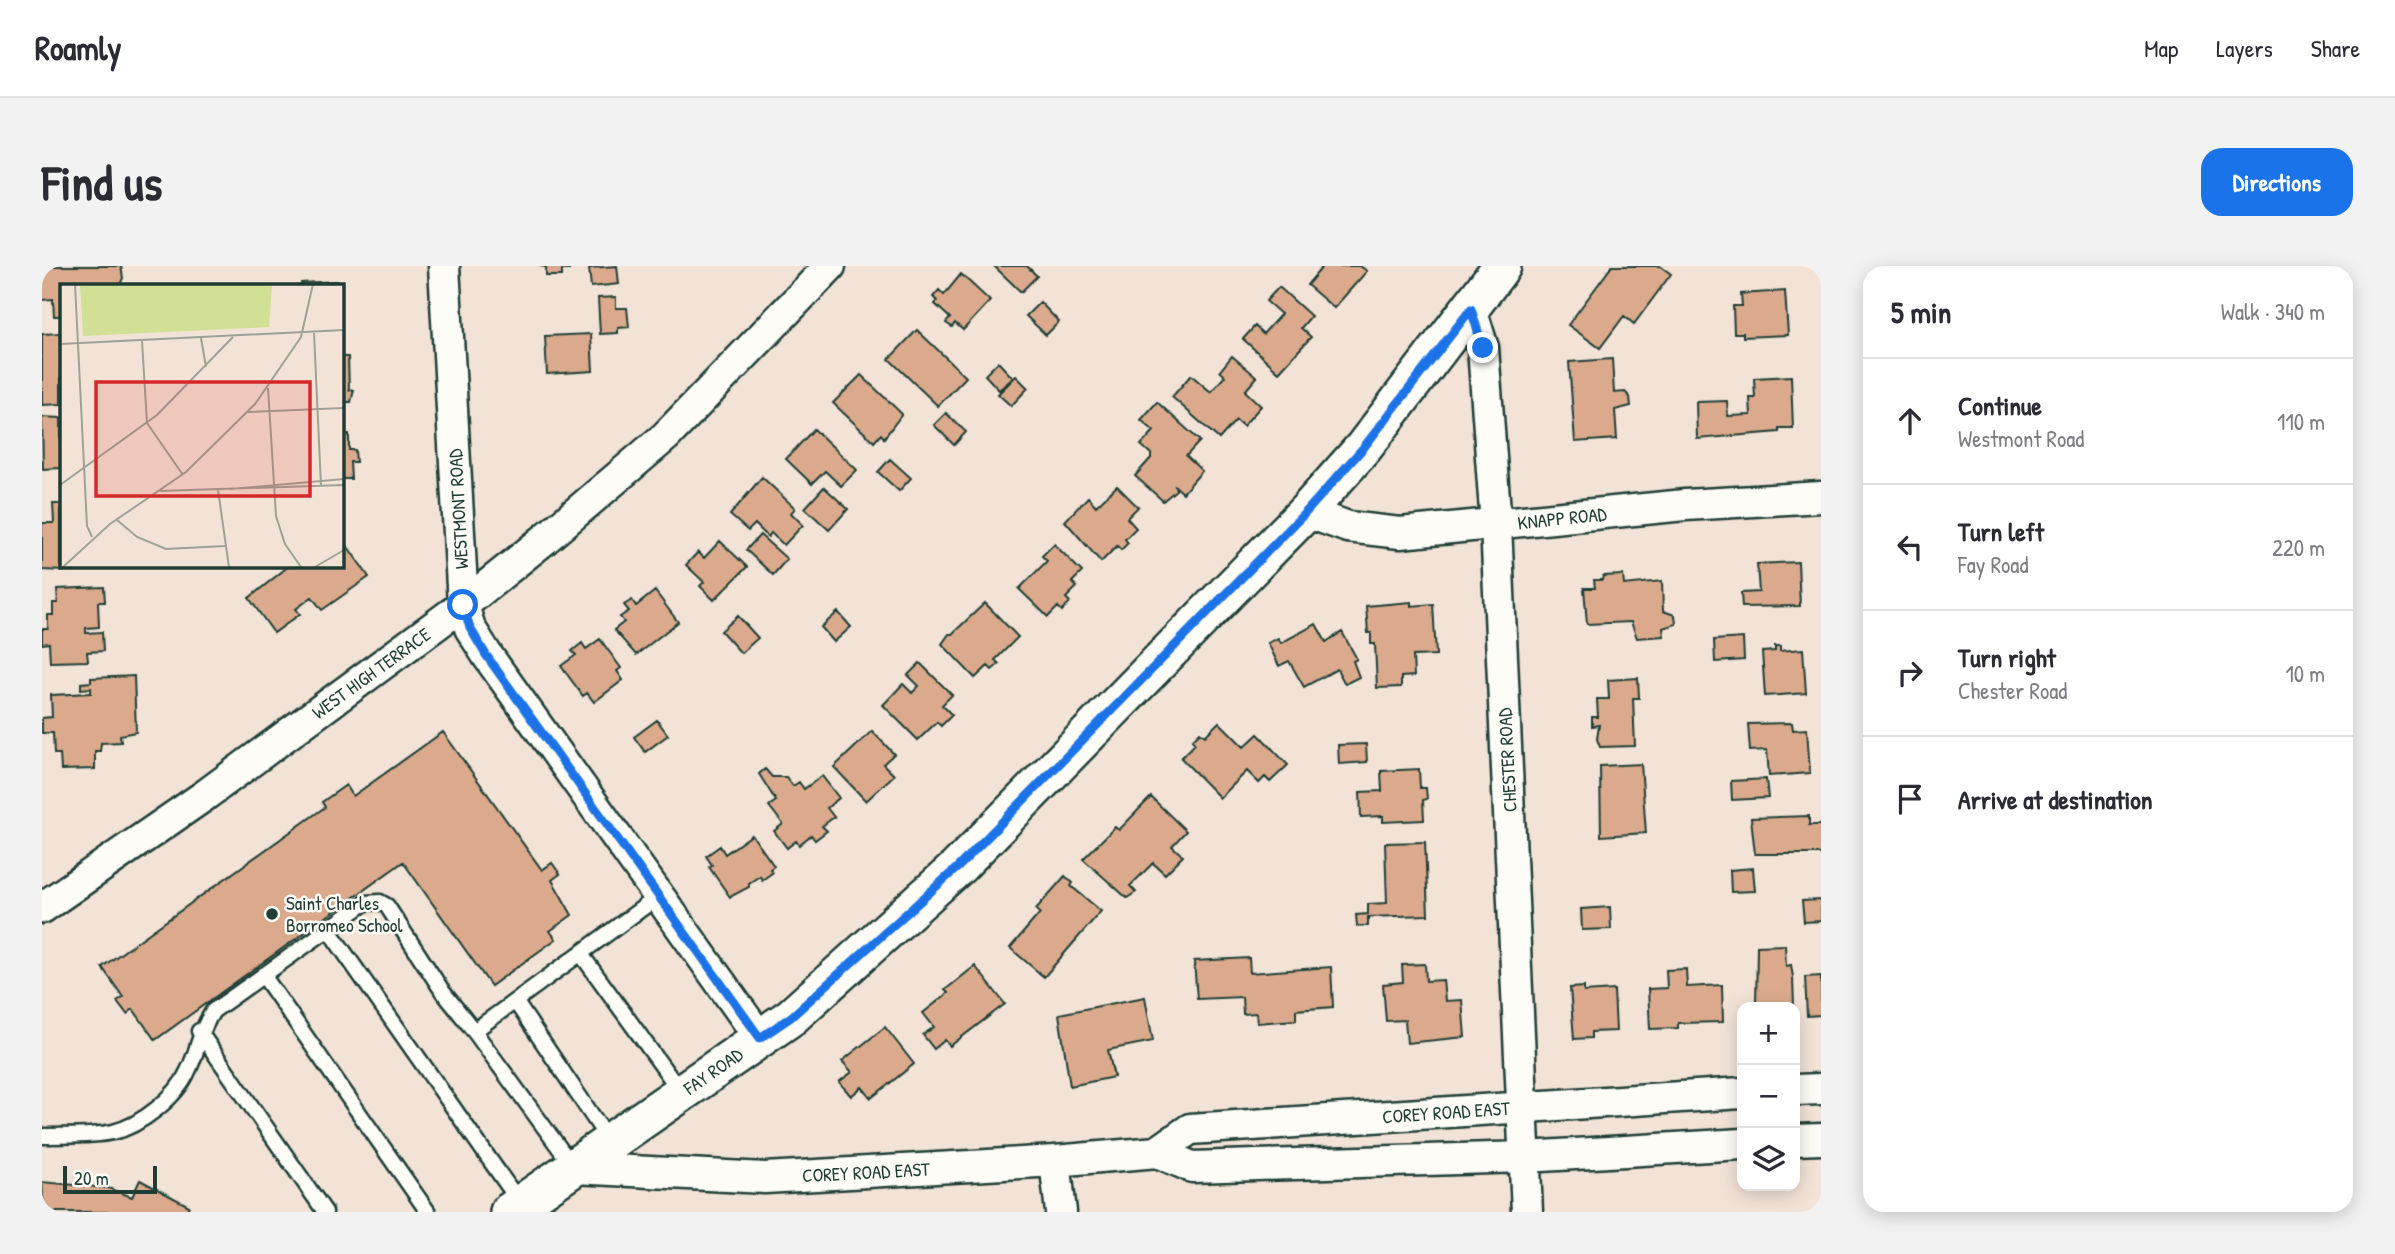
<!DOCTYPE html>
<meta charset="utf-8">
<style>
body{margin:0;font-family:"Patrick Hand",sans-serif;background:#f2f2f3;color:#2b2b33}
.controls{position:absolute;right:21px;bottom:21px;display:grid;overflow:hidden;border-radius:14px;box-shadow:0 4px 18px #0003}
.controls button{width:63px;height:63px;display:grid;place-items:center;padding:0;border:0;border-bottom:2px solid #e1e1e2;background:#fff;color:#2b2b33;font:35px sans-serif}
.scale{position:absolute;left:21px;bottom:18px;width:94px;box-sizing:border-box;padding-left:7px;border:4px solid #1f3d34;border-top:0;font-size:19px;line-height:24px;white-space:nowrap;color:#1f3d34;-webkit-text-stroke:5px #fdfcf7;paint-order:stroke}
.stop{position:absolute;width:21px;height:21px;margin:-16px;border:5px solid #1a73e8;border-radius:50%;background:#fff}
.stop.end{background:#1a73e8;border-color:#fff;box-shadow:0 2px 7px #0008}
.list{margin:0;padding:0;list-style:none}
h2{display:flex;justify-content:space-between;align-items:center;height:91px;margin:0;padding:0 28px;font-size:30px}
h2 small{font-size:23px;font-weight:400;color:#7c7c81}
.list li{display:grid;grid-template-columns:46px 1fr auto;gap:21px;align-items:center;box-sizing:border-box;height:126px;padding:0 28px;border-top:2px solid #e1e1e2}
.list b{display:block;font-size:26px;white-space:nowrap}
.list p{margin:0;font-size:23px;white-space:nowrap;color:#7c7c81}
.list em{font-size:23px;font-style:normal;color:#7c7c81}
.icon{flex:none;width:38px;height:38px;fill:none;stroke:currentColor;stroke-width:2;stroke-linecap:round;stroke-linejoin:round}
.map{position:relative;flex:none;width:1779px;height:946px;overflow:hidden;border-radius:21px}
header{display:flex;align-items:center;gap:42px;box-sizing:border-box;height:98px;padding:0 35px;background:#fff;border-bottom:2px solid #e1e1e2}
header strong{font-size:33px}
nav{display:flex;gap:38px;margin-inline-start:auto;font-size:24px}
.intro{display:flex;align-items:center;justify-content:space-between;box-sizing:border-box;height:168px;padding:0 42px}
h1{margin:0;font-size:49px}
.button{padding:18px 32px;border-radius:21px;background:#1a73e8;color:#fff;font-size:24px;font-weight:700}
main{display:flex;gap:42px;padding:0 42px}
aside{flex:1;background:#fff;border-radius:21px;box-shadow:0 4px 18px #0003}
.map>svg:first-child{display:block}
</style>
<header>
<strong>Roamly</strong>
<nav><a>Map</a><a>Layers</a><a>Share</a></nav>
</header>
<div class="intro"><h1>Find us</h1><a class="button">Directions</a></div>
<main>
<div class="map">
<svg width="1779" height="946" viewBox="0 0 1779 946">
<rect width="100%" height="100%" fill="#f3e3d7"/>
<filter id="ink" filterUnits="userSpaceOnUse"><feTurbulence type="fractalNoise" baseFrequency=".0143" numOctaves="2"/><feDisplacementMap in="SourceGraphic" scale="14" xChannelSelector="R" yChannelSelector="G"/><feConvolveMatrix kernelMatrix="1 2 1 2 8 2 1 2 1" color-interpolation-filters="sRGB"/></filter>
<g filter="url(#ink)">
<path fill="#dbaa8d" stroke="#1f3d34" stroke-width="2" d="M 0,0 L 79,0 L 81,12 L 78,19 L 19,19 L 19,50 L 12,50 L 11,33 L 0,34 Z
M 498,0 L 527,0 L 527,4 L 520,4 L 520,10 L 504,10 L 504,1 Z
M 575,0 L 577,18 L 549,21 L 547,2 Z
M 952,0 L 985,0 L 995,10 L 979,26 Z
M 1281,0 L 1318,0 L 1325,5 L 1292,42 L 1265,19 Z
M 1570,0 L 1618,0 L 1629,8 L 1592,58 L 1582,50 L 1558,82 L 1526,59 Z
M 919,8 L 948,35 L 921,64 L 913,57 L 910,61 L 904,57 L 908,52 L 893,38 L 895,35 L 891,31 L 897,24 L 902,29 Z
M 296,15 L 296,19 L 259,19 L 259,17 Z
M 1237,21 L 1269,50 L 1259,62 L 1269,71 L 1237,106 L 1201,73 L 1213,60 L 1221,68 L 1239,48 L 1224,35 Z
M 1743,25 L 1746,69 L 1701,71 L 1701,67 L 1692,67 L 1691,40 L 1700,40 L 1699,28 Z
M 574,31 L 574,42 L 585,42 L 587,61 L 576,62 L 576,67 L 558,68 L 556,32 Z
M 998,36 L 1017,56 L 1004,69 L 984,50 Z
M 875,64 L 924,111 L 896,140 L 847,93 Z
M 19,67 L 19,138 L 0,139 L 0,68 Z
M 549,68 L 551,105 L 505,108 L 503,70 Z
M 1190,90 L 1215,111 L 1203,125 L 1219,140 L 1201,160 L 1194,154 L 1177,173 L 1130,131 L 1149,109 L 1169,126 L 1183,110 L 1178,105 Z
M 299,91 L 306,91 L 307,124 L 312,124 L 309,136 L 299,136 Z
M 1570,93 L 1572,127 L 1583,126 L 1588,131 L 1589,140 L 1573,144 L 1575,173 L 1533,176 L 1527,96 Z
M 956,96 L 971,112 L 957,124 L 943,109 Z
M 819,109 L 860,148 L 842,172 L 839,168 L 832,176 L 791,137 Z
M 974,110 L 986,122 L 969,140 L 956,128 Z
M 1749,110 L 1751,162 L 1737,162 L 1737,166 L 1655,173 L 1654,136 L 1685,135 L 1686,150 L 1709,149 L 1708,132 L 1713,132 L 1712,112 Z
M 1115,136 L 1158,175 L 1144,190 L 1160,205 L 1141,227 L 1133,220 L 1134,224 L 1121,235 L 1093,210 L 1109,192 L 1109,188 L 1099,179 L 1112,165 L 1099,154 Z
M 904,147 L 924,166 L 912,179 L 892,159 Z
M 0,151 L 19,152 L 19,202 L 1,203 Z
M 772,163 L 815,204 L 799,220 L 783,205 L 770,218 L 744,193 Z
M 299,168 L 307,168 L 307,184 L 313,184 L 314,196 L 308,196 L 309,213 L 299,213 Z
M 848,193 L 869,212 L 857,225 L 836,206 Z
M 720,211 L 753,242 L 749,247 L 761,259 L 742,279 L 729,267 L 726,271 L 713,258 L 706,265 L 688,249 Z
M 1075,220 L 1096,241 L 1085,252 L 1094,262 L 1083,273 L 1086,277 L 1079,284 L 1075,280 L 1059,296 L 1023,255 L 1046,231 L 1054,240 Z
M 782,221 L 806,243 L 787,264 L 763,242 Z
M 11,238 L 19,238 L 19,299 L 51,301 L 28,302 L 24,305 L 0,304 L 0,257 L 12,257 Z
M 718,269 L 745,293 L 731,309 L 704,284 Z
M 299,271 L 327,311 L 280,344 L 270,331 L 254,343 L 258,348 L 232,367 L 207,332 L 248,299 L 299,299 Z
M 678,275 L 705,301 L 672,334 L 658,320 L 662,316 L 644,299 L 656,286 L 662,292 Z
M 1012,278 L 1040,306 L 1030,316 L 1035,321 L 1024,332 L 1028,336 L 1020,345 L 1016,341 L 1006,351 L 977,323 L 1005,295 L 1000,290 Z
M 1756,296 L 1758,340 L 1700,341 L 1699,327 L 1717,326 L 1715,298 Z
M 1581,309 L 1582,319 L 1620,315 L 1621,345 L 1633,349 L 1634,358 L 1621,362 L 1622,370 L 1595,372 L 1589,356 L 1545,358 L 1542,322 L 1553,322 L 1552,314 L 1560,314 L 1561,310 Z
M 62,321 L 63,336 L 56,336 L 57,361 L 44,362 L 44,367 L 60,366 L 61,385 L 45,386 L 46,395 L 8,396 L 7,377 L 0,378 L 0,363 L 6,363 L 6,349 L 11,349 L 11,337 L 16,337 L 15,323 Z
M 613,325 L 636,356 L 594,389 L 572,364 L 582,356 L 578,351 L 587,345 L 582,339 L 590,334 L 594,340 Z
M 1369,336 L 1369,340 L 1391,338 L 1394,389 L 1371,390 L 1372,410 L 1359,411 L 1359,421 L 1335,422 L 1333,378 L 1329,378 L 1329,367 L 1326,367 L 1324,340 Z
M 943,337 L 976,371 L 953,394 L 957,398 L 950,404 L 946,400 L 933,412 L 900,378 L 907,368 L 910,368 Z
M 796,346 L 809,361 L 792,376 L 779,361 Z
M 696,350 L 716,372 L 699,387 L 679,365 Z
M 1274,358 L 1284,376 L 1300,366 L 1315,393 L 1311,395 L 1317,411 L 1303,418 L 1295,403 L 1262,421 L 1247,395 L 1237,400 L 1226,377 L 1236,372 L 1239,377 Z
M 1701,372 L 1702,394 L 1673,396 L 1672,374 Z
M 558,373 L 579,402 L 575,405 L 581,414 L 552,436 L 545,427 L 541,430 L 519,400 L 534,389 L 530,385 L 540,377 L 544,383 Z
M 1733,380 L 1738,380 L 1738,385 L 1761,383 L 1764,427 L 1723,430 L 1720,386 L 1733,385 Z
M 878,397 L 910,429 L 900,439 L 910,449 L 899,460 L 895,456 L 876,474 L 841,439 L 861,418 L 870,427 L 877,420 L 866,409 Z
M 92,410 L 94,466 L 78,469 L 79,476 L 59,477 L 58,485 L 53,485 L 53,503 L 19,504 L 18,488 L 12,488 L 11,467 L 0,467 L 0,452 L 10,451 L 9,429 L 49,427 L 49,422 L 39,423 L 39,417 L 49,416 L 49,412 Z
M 1596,412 L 1597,432 L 1591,432 L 1593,480 L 1558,481 L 1555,473 L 1557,459 L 1550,460 L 1550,451 L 1556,451 L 1555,433 L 1567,433 L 1566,414 Z
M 615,454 L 626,469 L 603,486 L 592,471 Z
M 1177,456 L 1202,481 L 1216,468 L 1246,499 L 1228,516 L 1223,511 L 1217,517 L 1205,505 L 1178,532 L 1139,492 L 1153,478 L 1150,474 L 1158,466 L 1163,470 Z
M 1750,457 L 1751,464 L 1765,463 L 1768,507 L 1727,510 L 1725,484 L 1708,485 L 1706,458 Z
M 830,465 L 852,488 L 841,498 L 852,509 L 824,535 L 792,501 Z
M 401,466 L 500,604 L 510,597 L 518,608 L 510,614 L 530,649 L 508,665 L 514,673 L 449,720 L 361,596 L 113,774 L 91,743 L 85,748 L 75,735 L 81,731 L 60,701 L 283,541 L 280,536 L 304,519 L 311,530 Z
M 1324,478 L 1325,496 L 1297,498 L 1296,479 Z
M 1599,498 L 1604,567 L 1559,570 L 1558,500 Z
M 723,503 L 730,511 L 744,511 L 751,520 L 757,516 L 762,523 L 780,510 L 797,532 L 785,542 L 792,551 L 780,560 L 785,565 L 773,574 L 769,569 L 757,579 L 754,575 L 745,582 L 732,565 L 741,558 L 727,540 L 734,535 L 717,508 Z
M 1377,503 L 1378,522 L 1384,522 L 1385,533 L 1381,534 L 1382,554 L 1341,556 L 1341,550 L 1319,551 L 1318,526 L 1340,525 L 1339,505 Z
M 1724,513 L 1726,532 L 1690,534 L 1689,515 Z
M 1109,531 L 1144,565 L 1130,580 L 1141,590 L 1123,608 L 1111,597 L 1088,620 L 1094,626 L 1085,632 L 1041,593 L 1073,561 L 1077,564 Z
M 1767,550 L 1767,559 L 1779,559 L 1779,588 L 1713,588 L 1709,552 Z
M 710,569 L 732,600 L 728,603 L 730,607 L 720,614 L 718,610 L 707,617 L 707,621 L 688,631 L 667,601 L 670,599 L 664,590 L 678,580 L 683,588 Z
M 1383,576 L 1386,649 L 1326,651 L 1326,660 L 1315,660 L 1314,649 L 1326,648 L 1326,638 L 1345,637 L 1343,577 Z
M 1711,602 L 1713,625 L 1689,626 L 1688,604 Z
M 1023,610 L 1031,617 L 1029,620 L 1059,645 L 1002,711 L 968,682 L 998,647 L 994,643 Z
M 1779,634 L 1779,655 L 1762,656 L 1760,635 Z
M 1568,641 L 1569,663 L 1540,664 L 1539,643 Z
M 1743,679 L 1744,700 L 1749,699 L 1751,711 L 1752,741 L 1714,741 L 1715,680 Z
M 1207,692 L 1208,707 L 1289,701 L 1291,741 L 1254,744 L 1254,754 L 1215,757 L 1214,747 L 1201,748 L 1200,731 L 1155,733 L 1152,695 Z
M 1383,698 L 1384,715 L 1401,714 L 1403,735 L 1420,734 L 1423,771 L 1365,777 L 1363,754 L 1344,755 L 1341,718 L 1361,716 L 1360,699 Z
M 933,700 L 963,738 L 908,780 L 903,774 L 892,783 L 881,769 L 892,761 L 881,747 L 906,727 L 903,724 Z
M 1644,703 L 1645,721 L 1680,719 L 1681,756 L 1636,757 L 1636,762 L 1608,763 L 1606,723 L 1625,722 L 1624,704 Z
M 1779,710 L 1779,749 L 1765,750 L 1763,711 Z
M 1542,721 L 1542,726 L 1572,724 L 1574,765 L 1549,766 L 1549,772 L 1532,773 L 1528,722 Z
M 1103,731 L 1111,775 L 1066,784 L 1072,811 L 1028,820 L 1017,748 Z
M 843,761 L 872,798 L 829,832 L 820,821 L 809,830 L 797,816 L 810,806 L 800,795 Z
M 98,914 L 147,940 L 144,946 L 2,946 L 0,916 L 66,922 L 90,931 Z"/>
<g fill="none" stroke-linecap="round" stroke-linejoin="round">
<defs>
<path id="service" d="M 286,663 L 478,937
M 539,688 L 638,825
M 221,709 L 386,946
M 473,735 L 568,876
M 157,765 L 283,946
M 432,765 L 532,902
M 0,870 C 23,869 48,871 71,866 C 98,860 135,831 146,805 C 157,783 156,768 171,745 L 323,637 L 338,636 L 345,640 L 401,726 L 432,765 L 617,630"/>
<path id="minor" d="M 402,0 L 421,339 L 428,362 L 445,389 L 718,772
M 1429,43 L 1441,82 L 1454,259 L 1485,946
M 1264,246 L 1306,261 L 1358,267 L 1643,239 L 1779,231
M 0,642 L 162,530 L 421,339 L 503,273 L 624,170 L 788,0
M 1753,824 L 1779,823
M 1753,874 L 1779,873
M 1115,886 L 1148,863 L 1700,827
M 1013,895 L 1019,946
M 532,902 L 723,912 L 1013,895 L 1115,886 L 1150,901 L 1483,891 L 1700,878"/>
<path id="tertiary" d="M 467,946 L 749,751 L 916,601 L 1264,246 L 1322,181 L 1460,0"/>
</defs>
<use href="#service" stroke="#1f3d34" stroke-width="19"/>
<use href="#minor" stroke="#1f3d34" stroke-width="35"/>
<use href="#tertiary" stroke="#1f3d34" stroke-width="42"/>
<use href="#service" stroke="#fdfcf7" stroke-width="14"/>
<use href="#minor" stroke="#fdfcf7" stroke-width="30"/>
<use href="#tertiary" stroke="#fdfcf7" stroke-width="37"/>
</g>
</g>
<g fill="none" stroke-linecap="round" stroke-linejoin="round" filter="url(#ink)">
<path stroke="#1a73e8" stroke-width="9" d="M 421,339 L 428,362 L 444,389 L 718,772 L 749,751 L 916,601 L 1264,246 L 1322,181 L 1429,43 L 1441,82"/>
</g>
<circle fill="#1f3d34" stroke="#fdfcf7" stroke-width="2.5" cx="230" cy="648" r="7"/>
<g text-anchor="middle" stroke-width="5" stroke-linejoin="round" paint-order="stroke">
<g font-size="19" fill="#1f3d34" stroke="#fdfcf7">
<text transform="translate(416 243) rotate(-93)" y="7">WESTMONT ROAD</text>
<text transform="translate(1520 252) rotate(-6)" y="7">KNAPP ROAD</text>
<text transform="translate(329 407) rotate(-36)" y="7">WEST HIGH TERRACE</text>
<text transform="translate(1465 494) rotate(-93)" y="7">CHESTER ROAD</text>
<text transform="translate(671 805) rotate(-35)" y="7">FAY ROAD</text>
<text transform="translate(1404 846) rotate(-4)" y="7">COREY ROAD EAST</text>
<text transform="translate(824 906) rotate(-3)" y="7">COREY ROAD EAST</text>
</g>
<g font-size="19" fill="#1f3d34" stroke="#fdfcf7" text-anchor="start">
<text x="244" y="644">Saint Charles<tspan x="244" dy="22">Borromeo School</tspan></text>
</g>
</g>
<g transform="translate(18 18)">
<rect width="284" height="284" fill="#f3e3d7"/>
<path d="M 20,0 L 212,0 L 209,43 L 23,52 Z" fill="#d1e094"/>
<path fill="none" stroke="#9ea196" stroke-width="2" d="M 15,0 L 27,242 L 32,253M 254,49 L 261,202M 141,54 L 146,83M 82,57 L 87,139 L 123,191M 0,60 L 284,46M 208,104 L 216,232 L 225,260 L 241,283M 188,128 L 284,124M 0,201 L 97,131 L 173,53M 170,205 L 284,195M 158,206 L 169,283M 100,207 L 284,201M 57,236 L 77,253 L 106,265 L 165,262M 3,283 L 50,240 L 126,188 L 195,120 L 241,53 L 253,0M 255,283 L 284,266"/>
<path fill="#d62828" fill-opacity="0.15" stroke="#d62828" stroke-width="3.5" d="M 36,98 L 250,98 L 250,212 L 36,212 Z"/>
<rect width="284" height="284" fill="none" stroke="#1f3d34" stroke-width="3.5"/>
</g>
</svg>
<div class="controls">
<button>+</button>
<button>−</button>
<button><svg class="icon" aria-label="layers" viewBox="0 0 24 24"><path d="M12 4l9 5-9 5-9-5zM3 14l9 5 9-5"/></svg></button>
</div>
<div class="scale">20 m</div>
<div class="stop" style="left:421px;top:339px"></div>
<div class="stop end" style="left:1441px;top:82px"></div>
</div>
<aside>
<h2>5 min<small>Walk · 340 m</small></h2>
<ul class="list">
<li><svg class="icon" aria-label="ahead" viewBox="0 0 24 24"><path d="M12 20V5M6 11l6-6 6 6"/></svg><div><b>Continue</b><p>Westmont Road</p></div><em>110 m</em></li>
<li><svg class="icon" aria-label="left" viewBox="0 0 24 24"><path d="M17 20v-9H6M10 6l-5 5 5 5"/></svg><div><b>Turn left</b><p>Fay Road</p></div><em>220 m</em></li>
<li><svg class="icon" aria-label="right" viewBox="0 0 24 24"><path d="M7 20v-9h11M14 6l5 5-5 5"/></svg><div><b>Turn right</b><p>Chester Road</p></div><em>10 m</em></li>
<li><svg class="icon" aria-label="arrive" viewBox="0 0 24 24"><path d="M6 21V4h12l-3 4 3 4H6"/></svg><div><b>Arrive at destination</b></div></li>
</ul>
</aside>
</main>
